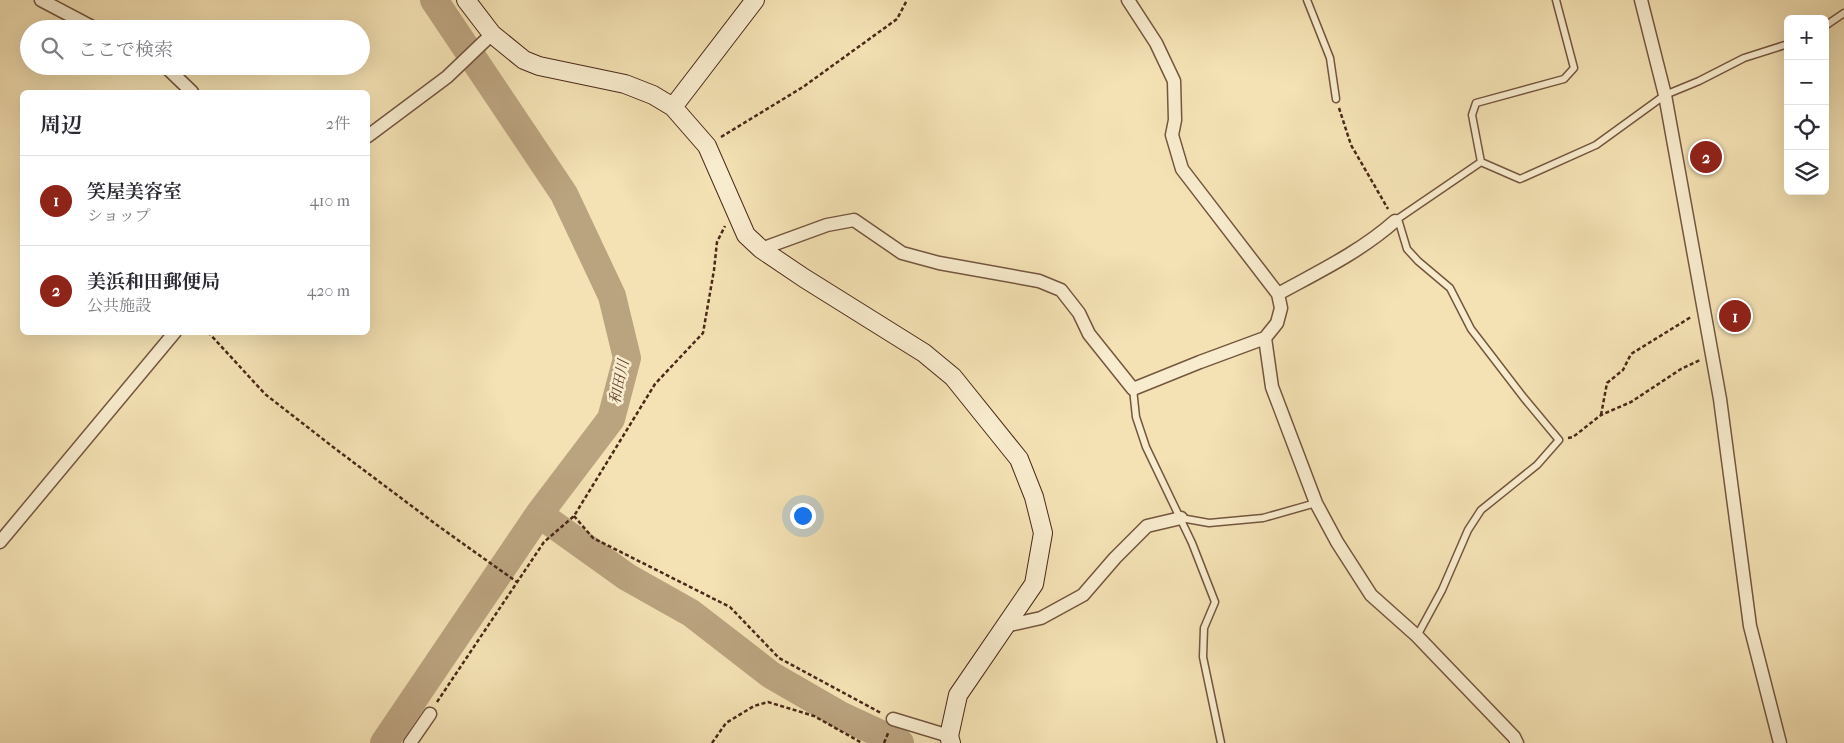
<!DOCTYPE html>
<html lang="ja">
<meta charset="utf-8">
<style>
body{margin:0;font-family:"IM FELL French Canon","Noto Serif JP",serif;background:#f2f2f3;color:#2b2b33}
.controls{position:absolute;right:15px;top:15px;display:grid;overflow:hidden;border-radius:8px;box-shadow:0 5px 20px #0002}
.controls button{width:45px;height:45px;display:grid;place-items:center;padding:0;border:0;border-bottom:1px solid #e1e1e2;background:#fff;color:#2b2b33;font:25px sans-serif}
.you{position:absolute;left:802px;top:515px;width:18px;height:18px;margin:-12px;border:4px solid #fff;border-radius:50%;background:#1a73e8;box-shadow:0 0 0 8px #1a73e833}
.badge{display:grid;place-items:center;width:32px;height:32px;border-radius:50%;background:#8f2418;color:#fff;font-size:16px;font-weight:700}
.pin{position:absolute;translate:-50% -50%;border:2px solid #fff;box-shadow:0 1px 5px #0006}
.list{margin:0;padding:0;list-style:none}
h2{display:flex;justify-content:space-between;align-items:center;height:65px;margin:0;padding:0 20px;font-size:21px}
h2 small{font-size:16px;font-weight:400;color:#7c7c81}
.list li{display:grid;grid-template-columns:32px 1fr auto;gap:15px;align-items:center;box-sizing:border-box;height:90px;padding:0 20px;border-top:1px solid #e1e1e2}
.list b{display:block;font-size:19px;white-space:nowrap}
.list p{margin:0;font-size:16px;white-space:nowrap;color:#7c7c81}
.list em{font-size:16px;font-style:normal;color:#7c7c81}
.icon{flex:none;width:28px;height:28px;fill:none;stroke:currentColor;stroke-width:2;stroke-linecap:round;stroke-linejoin:round}
.map{position:relative;flex:none;width:1844px;height:743px;overflow:hidden}
.search{position:absolute;background:#fff;box-shadow:0 5px 20px #0002;left:20px;top:20px;width:350px;height:55px;display:flex;align-items:center;gap:12px;box-sizing:border-box;padding:0 18px;border-radius:28px;color:#7c7c81;font-size:19px}
.panel{position:absolute;background:#fff;box-shadow:0 5px 20px #0002;left:20px;top:90px;width:350px;height:245px;border-radius:8px}
.map>svg:first-child{display:block}
</style>
<div class="map">
<svg width="1844" height="743" viewBox="0 0 1844 743">
<rect width="100%" height="100%" fill="#f4e2b4"/>
<filter id="stains"><feTurbulence type="fractalNoise" baseFrequency=".004" numOctaves="4"/><feColorMatrix values="0 0 0 0 .2 0 0 0 0 .09 0 0 0 0 .02 0 0 0 .5 -.17"/></filter>
<radialGradient id="worn" r=".72"><stop offset=".6" stop-color="#630" stop-opacity="0"/><stop offset="1" stop-color="#630" stop-opacity=".3"/></radialGradient>
<g fill="none" stroke-linecap="round" stroke-linejoin="round">
<path stroke="#baa37f" stroke-width="28" d="M 539,514 L 627,577 L 691,613 L 771,675 L 842,716 L 900,743
M 384,743 L 539,514 L 611,419 L 627,358 L 612,296 L 564,194 L 434,0"/>
<defs>
<path id="lane" d="M 1307,0 L 1330,58 L 1336,99
M 1825,26 L 1844,13
M 1481,162 L 1472,115 L 1476,103 L 1564,79 L 1574,68 L 1556,0
M 1398,219 L 1407,249 L 1418,261 L 1450,288 L 1471,329 L 1524,398 L 1559,440 L 1537,465 L 1481,510 L 1468,530 L 1442,590 L 1417,636
M 1396,220 L 1481,162 L 1520,179 L 1596,145 L 1665,95 L 1699,81 L 1744,58 L 1788,44
M 1133,389 L 1136,417 L 1146,447 L 1192,543 L 1215,602 L 1204,628 L 1203,657 L 1221,743
M 1181,518 L 1209,523 L 1263,518 L 1316,503"/>
<path id="street" d="M 41,0 L 96,29
M 1641,0 L 1665,95 L 1720,399 L 1750,626 L 1780,743
M 165,66 L 192,92
M 368,136 L 447,77 L 492,34
M 761,249 L 827,225 L 854,220 L 902,253 L 939,263 L 1039,281 L 1061,290 L 1079,313 L 1089,334 L 1133,389 L 1200,362 L 1265,338 L 1277,323 L 1281,308 L 1278,294 L 1182,169 L 1172,135 L 1175,120 L 1174,81 L 1156,43 L 1128,0
M 1278,294 C 1318,272 1360,252 1395,221
M 1265,338 L 1272,387 L 1316,503 L 1337,542 L 1371,595 L 1417,636 L 1514,737 L 1517,743
M 0,542 L 175,332
M 1005,626 L 1041,618 L 1083,595 L 1115,558 L 1147,526 L 1181,518
M 893,719 L 949,736
M 410,743 L 430,714"/>
<path id="secondary" d="M 466,0 L 492,34 L 524,60 L 539,66 L 625,84 L 653,95 L 673,107 L 707,146 L 746,235 L 761,249 L 804,278 L 924,353 L 953,377 L 1019,459 L 1034,497 L 1043,533 L 1034,584 L 958,695 L 949,736 L 951,743
M 673,107 L 755,0"/>
</defs>
<use href="#lane" stroke="#74563f" stroke-width="9"/>
<use href="#street" stroke="#74563f" stroke-width="15"/>
<use href="#secondary" stroke="#4a2818" stroke-width="20"/>
<path stroke="#4a2818" stroke-width="2.5" stroke-dasharray="4 2.5" stroke-linecap="butt" d="M 1339,108 L 1351,145 L 1388,209
M 721,137 L 803,87 L 897,19 L 907,0
M 208,332 L 265,394 L 333,447 L 441,528 L 517,582
M 1601,415 L 1607,383 L 1623,370 L 1631,354 L 1691,317
M 1568,438 L 1573,437 L 1601,415 L 1631,402 L 1681,369 L 1700,360
M 574,516 L 593,538 L 730,607 L 779,658 L 881,713
M 437,702 L 544,542 L 574,516 L 655,384 L 703,333 L 714,270 L 717,242 L 725,226
M 712,743 L 726,723 L 754,706 L 768,702 L 814,716 L 862,743
M 884,743 L 889,731"/>
<use href="#lane" stroke="#f8ecce" stroke-width="6"/>
<use href="#street" stroke="#f8ecce" stroke-width="12"/>
<use href="#secondary" stroke="#f8ecce" stroke-width="18"/>
</g>
<g text-anchor="middle" stroke-width="5" stroke-linejoin="round" paint-order="stroke">
<g font-size="15" font-style="italic" fill="#664732" stroke="#f8ecce">
<text transform="translate(619 382) rotate(-78)" y="5">和田川</text>
</g>
</g>
<rect width="100%" height="100%" filter="url(#stains)"/>
<rect width="100%" height="100%" fill="url(#worn)"/>
</svg>
<div class="controls">
<button>+</button>
<button>−</button>
<button><svg class="icon" aria-label="locate" viewBox="0 0 24 24"><circle cx="12" cy="12" r="6"/><path d="M12 2v4M12 18v4M2 12h4M18 12h4"/></svg></button>
<button><svg class="icon" aria-label="layers" viewBox="0 0 24 24"><path d="M12 4l9 5-9 5-9-5zM3 14l9 5 9-5"/></svg></button>
</div>
<div class="you"></div>
<div class="pin badge" style="left:1735px;top:316px">1</div>
<div class="pin badge" style="left:1706px;top:157px">2</div>
<div class="search"><svg class="icon" aria-label="search" viewBox="0 0 24 24"><circle cx="10" cy="10" r="6"/><path d="M15 15l6 6"/></svg>ここで検索</div>
<section class="panel">
<h2>周辺<small>2件</small></h2>
<ul class="list">
<li><span class="badge">1</span><div><b>笑屋美容室</b><p>ショップ</p></div><em>410 m</em></li>
<li><span class="badge">2</span><div><b>美浜和田郵便局</b><p>公共施設</p></div><em>420 m</em></li>
</ul>
</section>
</div>
